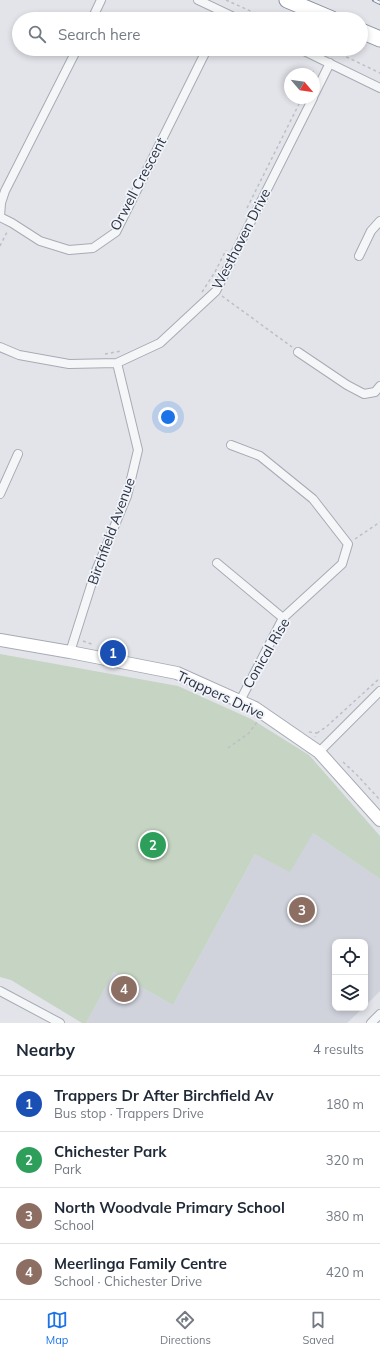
<!DOCTYPE html>
<meta charset="utf-8">
<style>
body{margin:0;font-family:Mulish,sans-serif;background:#f2f2f3;color:#1f2937}
.controls{position:absolute;right:12px;bottom:12px;display:grid;overflow:hidden;border-radius:8px;box-shadow:0 2px 6px #0003}
.controls button{width:36px;height:36px;display:grid;place-items:center;padding:0;border:0;border-bottom:1px solid #e0e1e3;background:#fff;color:#1f2937;font:20px sans-serif}
.compass{position:absolute;left:284px;top:68px;width:36px;height:36px;border-radius:50%;background:#fff;box-shadow:0 2px 6px #0003;rotate:119deg}
.you{position:absolute;left:168px;top:417px;width:14px;height:14px;margin:-10px;border:3px solid #fff;border-radius:50%;background:#1a73e8;box-shadow:0 0 0 6px #1a73e833}
.badge{display:grid;place-items:center;width:26px;height:26px;border-radius:50%;background:#1a73e8;color:#fff;font-size:13px;font-weight:700}
.pin{position:absolute;translate:-50% -50%;border:2px solid #fff;box-shadow:0 1px 4px #0006}
.list{margin:0;padding:0;list-style:none}
h2{display:flex;justify-content:space-between;align-items:center;height:52px;margin:0;padding:0 16px;font-size:17px}
h2 small{font-size:13px;font-weight:400;color:#747a83}
.list li{display:grid;grid-template-columns:26px 1fr auto;gap:12px;align-items:center;box-sizing:border-box;height:56px;padding:0 16px;border-top:1px solid #e0e1e3}
.list b{display:block;font-size:15px;white-space:nowrap}
.list p{margin:0;font-size:13px;white-space:nowrap;color:#747a83}
.list em{font-size:13px;font-style:normal;color:#747a83}
.icon{flex:none;width:22px;height:22px;fill:none;stroke:currentColor;stroke-width:2;stroke-linecap:round;stroke-linejoin:round}
.map{position:relative;flex:none;width:380px;height:1023px;overflow:hidden}
.search{position:absolute;background:#fff;box-shadow:0 2px 6px #0003;left:12px;right:12px;top:12px;height:44px;display:flex;align-items:center;gap:10px;box-sizing:border-box;padding:0 14px;border-radius:22px;color:#747a83;font-size:15px}
.sheet{height:276px;background:#fff}
nav{display:flex;justify-content:space-around;align-items:center;box-sizing:border-box;height:56px;border-top:1px solid #e0e1e3;background:#fff;font-size:11px;color:#747a83}
nav a{display:grid;justify-items:center;gap:2px}
nav .on{color:#1a73e8}
.map>svg:first-child{display:block}
</style>
<div class="map">
<svg width="380" height="1023" viewBox="0 0 380 1023">
<rect width="100%" height="100%" fill="#e2e4ea"/>
<path fill="#d0d3dc" d="M 313,833 L 380,879 L 380,991 L 365,1006 L 365,942 L 335,942 L 335,1008 L 363,1008 L 347,1023 L 86,1023 L 114,972 L 173,1005 L 255,854 Z"/>
<path fill="#c6d4c3" d="M 0,654 L 178,686 L 251,719 L 309,755 L 380,836 L 380,879 L 313,833 L 290,872 L 255,854 L 173,1005 L 114,972 L 86,1023 L 82,1023 L 11,980 L 0,977 Z"/>
<g fill="none" stroke-linecap="round" stroke-linejoin="round">
<defs>
<path id="minor" d="M 198,0 L 238,19
M 92,19 L 101,0
M 77,49 L 5,191 L 1,203 L 0,217 L 12,223 L 40,241 L 69,250 L 93,248 L 116,232 L 207,49
M 300,49 L 380,88
M 314,95 L 330,63
M 359,256 L 371,231 L 380,221
M 0,347 L 19,355 L 69,364 L 117,363 L 160,343 L 216,291 L 313,98
M 298,352 L 347,385 L 364,394 L 375,392 L 380,386
M 231,445 L 260,456 L 313,499 L 348,544 L 342,564 L 283,618 L 240,701
M 0,494 L 18,454
M 217,563 L 283,618
M 70,652 L 95,573 L 127,496 L 138,450 L 117,363
M 319,752 L 380,691
M 0,991 L 60,1023
M 371,1023 L 380,1014"/>
<path id="secondary" d="M 0,640 L 70,652 L 177,673 L 255,708 L 319,752 L 380,820"/>
<path id="motorway" d="M 287,0 L 332,19
M 361,31 L 380,39"/>
</defs>
<use href="#minor" stroke="#a7abb4" stroke-width="10"/>
<use href="#secondary" stroke="#a7abb4" stroke-width="14"/>
<use href="#motorway" stroke="#8991a1" stroke-width="17"/>
<path stroke="#bcbfc5" stroke-width="1.5" stroke-dasharray="3 3" stroke-linecap="butt" d="M 226,0 L 268,19
M 330,49 L 380,73
M 313,74 L 313,69
M 247,208 L 302,98
M 0,246 L 8,230
M 202,292 L 215,272 L 226,250
M 222,296 L 292,347
M 105,354 L 121,351
M 355,539 L 380,522
M 83,641 L 94,645
M 309,732 L 317,733 L 315,737
M 317,733 L 326,727 L 380,678
M 228,748 L 249,733 L 257,722
M 343,762 L 357,775 L 380,800"/>
<use href="#minor" stroke="#f5f6f8" stroke-width="8"/>
<use href="#secondary" stroke="#fff" stroke-width="12"/>
<use href="#motorway" stroke="#fff" stroke-width="15"/>
<defs>
<path id="rail" d="M 374,0 L 380,3"/>
</defs>
<use href="#rail" stroke="#7b8394" stroke-width="4"/>
<use href="#rail" stroke="#f1f4f8" stroke-width="2.5" stroke-dasharray="8" stroke-linecap="butt"/>
</g>
<g text-anchor="middle" stroke-width="3.5" stroke-linejoin="round" paint-order="stroke">
<g font-size="14" fill="#2a3142" stroke="#f1f4f8">
<text transform="translate(138 184) rotate(-62)" y="5">Orwell Crescent</text>
<text transform="translate(241 239) rotate(-63)" y="5">Westhaven Drive</text>
<text transform="translate(111 531) rotate(-70)" y="5">Birchfield Avenue</text>
<text transform="translate(266 653) rotate(-60)" y="5">Conical Rise</text>
<text transform="translate(221 695) rotate(25)" y="5">Trappers Drive</text>
</g>
</g>
</svg>
<div class="controls">
<button><svg class="icon" aria-label="locate" viewBox="0 0 24 24"><circle cx="12" cy="12" r="6"/><path d="M12 2v4M12 18v4M2 12h4M18 12h4"/></svg></button>
<button><svg class="icon" aria-label="layers" viewBox="0 0 24 24"><path d="M12 4l9 5-9 5-9-5zM3 14l9 5 9-5"/></svg></button>
</div>
<svg class="compass" viewBox="-18 -18 36 36"><path d="M0-13l5 13h-10z" fill="#e53935"/><path d="M0 13l5-13h-10z" fill="#747a83"/></svg>
<div class="you"></div>
<div class="pin badge" style="left:113px;top:653px;background:#1a4fb4">1</div>
<div class="pin badge" style="left:153px;top:845px;background:#2e9e5b">2</div>
<div class="pin badge" style="left:302px;top:910px;background:#8d6e63">3</div>
<div class="pin badge" style="left:124px;top:989px;background:#8d6e63">4</div>
<div class="search"><svg class="icon" aria-label="search" viewBox="0 0 24 24"><circle cx="10" cy="10" r="6"/><path d="M15 15l6 6"/></svg>Search here</div>
</div>
<section class="sheet">
<h2>Nearby<small>4 results</small></h2>
<ul class="list">
<li><span class="badge" style="background:#1a4fb4">1</span><div><b>Trappers Dr After Birchfield Av</b><p>Bus stop · Trappers Drive</p></div><em>180 m</em></li>
<li><span class="badge" style="background:#2e9e5b">2</span><div><b>Chichester Park</b><p>Park</p></div><em>320 m</em></li>
<li><span class="badge" style="background:#8d6e63">3</span><div><b>North Woodvale Primary School</b><p>School</p></div><em>380 m</em></li>
<li><span class="badge" style="background:#8d6e63">4</span><div><b>Meerlinga Family Centre</b><p>School · Chichester Drive</p></div><em>420 m</em></li>
</ul>
</section>
<nav>
<a class="on"><svg class="icon" aria-label="map" viewBox="0 0 24 24"><path d="M3 6l6-2 6 2 6-2v14l-6 2-6-2-6 2zM9 4v14M15 6v14"/></svg>Map</a>
<a><svg class="icon" aria-label="directions" viewBox="0 0 24 24"><path d="M12 3l9 9-9 9-9-9zM9 14v-3h6M13 9l2 2-2 2"/></svg>Directions</a>
<a><svg class="icon" aria-label="saved" viewBox="0 0 24 24"><path d="M7 4h10v16l-5-4-5 4z"/></svg>Saved</a>
</nav>
